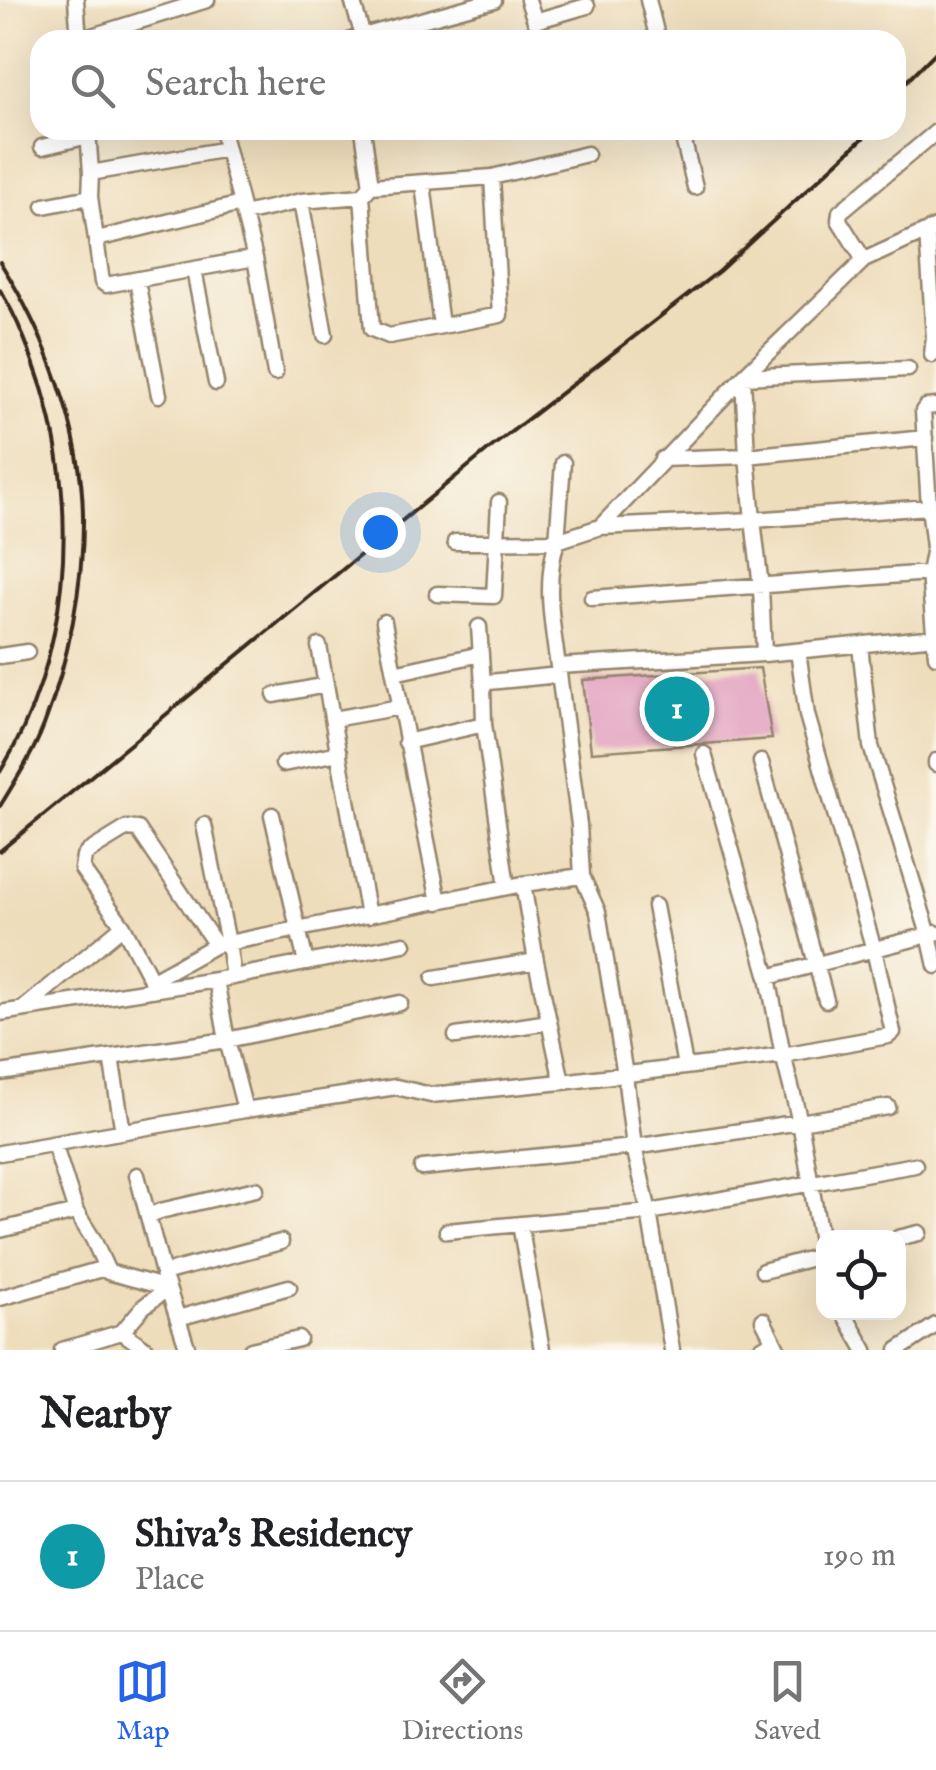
<!DOCTYPE html>
<style>
body{margin:0;font-family:"IM FELL English",serif;background:#f6f6f6;color:#202124}
.controls{position:absolute;right:30px;bottom:30px;display:grid;overflow:hidden;border-radius:20px;box-shadow:0 10px 40px #0002}
.controls button{width:90px;height:90px;display:grid;place-items:center;padding:0;border:0;border-bottom:2px solid #e0e0e0;background:#fff;color:#202124;font:50px sans-serif}
.you{position:absolute;left:380px;top:532px;width:35px;height:35px;margin:-25px;border:8px solid #fff;border-radius:50%;background:#1a73e8;box-shadow:0 0 0 15px #1a73e833}
.badge{display:grid;place-items:center;width:65px;height:65px;border-radius:50%;background:#2563eb;color:#fff;font-size:32px;font-weight:700}
.pin{position:absolute;translate:-50% -50%;border:5px solid #fff;box-shadow:0 2px 10px #0006}
.list{margin:0;padding:0;list-style:none}
h2{display:flex;justify-content:space-between;align-items:center;height:130px;margin:0;padding:0 40px;font-size:42px}
h2 small{font-size:32px;font-weight:400;color:#757577}
.list li{display:grid;grid-template-columns:65px 1fr auto;gap:30px;align-items:center;box-sizing:border-box;height:150px;padding:0 40px;border-top:2px solid #e0e0e0}
.list b{display:block;font-size:38px;white-space:nowrap}
.list p{margin:0;font-size:32px;white-space:nowrap;color:#757577}
.list em{font-size:32px;font-style:normal;color:#757577}
.icon{flex:none;width:55px;height:55px;fill:none;stroke:currentColor;stroke-width:2;stroke-linecap:round;stroke-linejoin:round}
.map{position:relative;flex:none;width:936px;height:1350px;overflow:hidden}
.search{position:absolute;background:#fff;box-shadow:0 10px 40px #0002;left:30px;right:30px;top:30px;height:110px;display:flex;align-items:center;gap:25px;box-sizing:border-box;padding:0 35px;border-radius:30px;color:#757577;font-size:38px}
.sheet{height:280px;background:#fff}
nav{display:flex;justify-content:space-around;align-items:center;box-sizing:border-box;height:140px;border-top:2px solid #e0e0e0;background:#fff;font-size:28px;color:#757577}
nav a{display:grid;justify-items:center;gap:5px}
nav .on{color:#2563eb}
.map>svg:first-child{display:block}
</style>
<div class="map">
<svg width="936" height="1350" viewBox="0 0 936 1350">
<rect width="100%" height="100%" fill="#fbf7ec"/>
<filter id="ink" filterUnits="userSpaceOnUse"><feTurbulence type="fractalNoise" baseFrequency=".01" numOctaves="2"/><feDisplacementMap in="SourceGraphic" scale="20" xChannelSelector="R" yChannelSelector="G"/><feConvolveMatrix kernelMatrix="1 2 1 2 8 2 1 2 1" color-interpolation-filters="sRGB"/></filter>
<filter id="wash" filterUnits="userSpaceOnUse"><feTurbulence type="fractalNoise" baseFrequency=".0048" numOctaves="4" result="noise"/><feDisplacementMap in="SourceGraphic" scale="40" xChannelSelector="R" yChannelSelector="G"/><feGaussianBlur stdDeviation="2.25" result="paint"/><feColorMatrix in="noise" values="0 0 0 0 0 0 0 0 0 0 0 0 0 0 0 0 0 1.4 0 .05"/><feComposite in="paint" operator="in"/></filter>
<g filter="url(#wash)">
<rect width="100%" height="100%" fill="#edb"/>
<g id="blocks">
<path fill="#e099bc" d="M 760,668 L 772,739 L 591,752 L 583,680 Z"/>
</g>
</g>
<g filter="url(#ink)">
<use href="#blocks" fill-opacity="0" stroke="#94846c" stroke-width="2.5"/>
<g fill="none" stroke-linecap="round" stroke-linejoin="round">
<defs>
<path id="street" d="M 76,0 L 79,40
M 528,0 L 535,21 L 587,6
M 648,0 L 658,40
M 363,36 L 494,0
M 79,40 L 207,0
M 351,40 L 363,36 L 352,0
M 88,130 L 91,173 L 90,197 L 102,282 L 106,285 L 255,258
M 222,130 L 255,258 L 275,373
M 363,130 L 371,186 L 362,196 L 372,329 L 389,336 L 500,315 L 492,177 L 587,154
M 681,130 L 695,187
M 42,147 L 89,136
M 91,173 L 227,149
M 423,184 L 441,326
M 371,186 L 492,177
M 301,201 L 325,335
M 44,206 L 90,197
M 244,214 L 301,201 L 362,196
M 927,233 L 934,337 L 932,355
M 97,239 L 241,204
M 864,260 L 839,220 L 840,212 L 936,132
M 194,270 L 216,383
M 137,281 L 159,395
M 908,369 L 743,377 L 864,260 L 936,227
M 743,377 L 600,527 L 753,520 L 761,587 L 764,654 L 558,666 L 579,825 L 582,876 L 598,912 L 625,1075 L 634,1147 L 800,1122 L 783,1055 L 768,977 L 936,933
M 743,377 L 747,456 L 753,520 L 929,507
M 936,406 L 926,407 L 923,411 L 929,507 L 934,547 L 929,573 L 936,656
M 662,459 L 747,456 L 925,438
M 455,542 L 557,541 L 563,463
M 437,594 L 494,596 L 499,502
M 592,598 L 929,573
M 384,622 L 439,902
M 479,627 L 483,685
M 860,645 L 871,746 L 929,935 L 936,966
M 319,646 L 368,916
M 764,654 L 936,637
M 0,656 L 27,652
M 558,666 C 552,624 544,582 557,541 L 600,527
M 394,673 L 481,654
M 275,695 L 326,685
M 333,719 L 400,707
M 406,742 L 484,724
M 704,754 L 768,977
M 936,761 L 936,764
M 761,762 L 826,1000
M 283,764 L 339,753
M 272,815 L 306,963
M 507,887 L 484,724 L 483,685 L 489,682 L 559,675
M 655,906 L 685,1066
M 233,977 L 404,944
M 434,978 L 536,961
M 151,981 L 216,945
M 156,989 L 123,926 L 82,869 L 84,856 L 88,852 L 127,828 L 138,829 L 216,945 L 228,943 L 204,825
M 23,1009 L 123,926
M 0,1013 L 216,980
M 456,1036 L 549,1022
M 111,1057 L 123,1132
M 0,1073 L 227,1040 L 400,1003
M 562,1082 L 783,1055 L 888,1036 L 893,1032 L 874,950 L 807,715 L 798,651
M 245,1110 L 396,1087 L 431,1095 L 562,1082 L 536,961 L 523,884
M 0,1153 L 245,1110 L 227,1040 L 216,980 L 233,977 L 228,943 L 523,884 L 582,876
M 422,1168 L 634,1147 L 649,1212 L 447,1231
M 137,1175 L 163,1273 L 188,1350
M 76,1212 L 93,1239 L 108,1272 L 168,1288
M 149,1217 L 160,1211 L 256,1189
M 520,1224 L 542,1350
M 0,1230 L 76,1212 L 54,1144
M 898,1238 L 919,1233
M 824,1259 L 800,1122 L 888,1107
M 763,1271 L 824,1255
M 163,1273 L 281,1242
M 0,1298 L 105,1268
M 843,1312 L 865,1350
M 178,1318 L 289,1287
M 763,1320 L 778,1350
M 122,1332 L 147,1350
M 62,1350 L 122,1332 L 143,1307 L 168,1288
M 251,1350 L 299,1339
M 672,1350 L 649,1212 L 915,1165
M 759,1350 L 772,1342
M 898,1350 L 936,1325"/>
</defs>
<use href="#street" stroke="#94846c" stroke-width="19"/>
<use href="#street" stroke="#fff" stroke-width="14"/>
<path stroke="#3b2a1e" stroke-width="4" d="M 896,92 L 936,52
M 0,262 C 45,333 82,429 83,515 C 84,582 68,663 44,725 C 33,754 16,780 0,806
M 0,290 C 19,320 31,355 42,388 C 80,514 69,659 0,772
M 0,851 L 493,446 L 719,271 L 872,130"/>
</g>
</g>
</svg>
<div class="controls">
<button><svg class="icon" aria-label="locate" viewBox="0 0 24 24"><circle cx="12" cy="12" r="6"/><path d="M12 2v4M12 18v4M2 12h4M18 12h4"/></svg></button>
</div>
<div class="you"></div>
<div class="pin badge" style="left:677px;top:709px;background:#0f9aa8">1</div>
<div class="search"><svg class="icon" aria-label="search" viewBox="0 0 24 24"><circle cx="10" cy="10" r="6"/><path d="M15 15l6 6"/></svg>Search here</div>
</div>
<section class="sheet">
<h2>Nearby<small></small></h2>
<ul class="list">
<li><span class="badge" style="background:#0f9aa8">1</span><div><b>Shiva's Residency</b><p>Place</p></div><em>190 m</em></li>
</ul>
</section>
<nav>
<a class="on"><svg class="icon" aria-label="map" viewBox="0 0 24 24"><path d="M3 6l6-2 6 2 6-2v14l-6 2-6-2-6 2zM9 4v14M15 6v14"/></svg>Map</a>
<a><svg class="icon" aria-label="directions" viewBox="0 0 24 24"><path d="M12 3l9 9-9 9-9-9zM9 14v-3h6M13 9l2 2-2 2"/></svg>Directions</a>
<a><svg class="icon" aria-label="saved" viewBox="0 0 24 24"><path d="M7 4h10v16l-5-4-5 4z"/></svg>Saved</a>
</nav>
